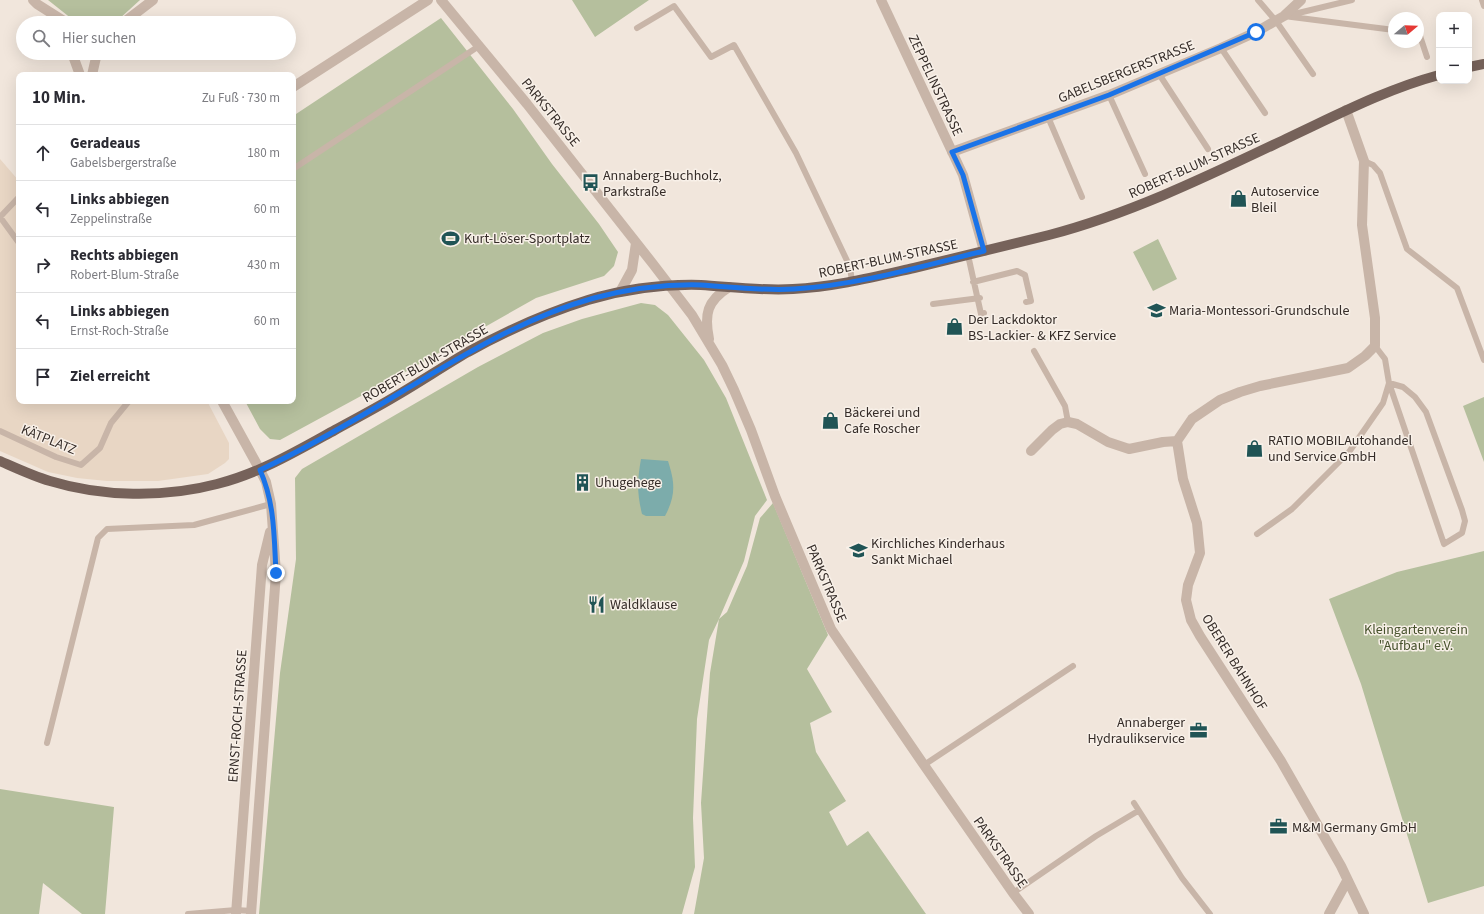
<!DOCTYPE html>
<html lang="de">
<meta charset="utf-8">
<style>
body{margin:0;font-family:"Source Sans 3",sans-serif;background:#f7f7f7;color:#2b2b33}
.controls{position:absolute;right:12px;top:12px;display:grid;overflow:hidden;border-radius:8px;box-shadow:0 4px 16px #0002}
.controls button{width:36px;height:36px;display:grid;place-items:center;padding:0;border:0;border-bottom:1px solid #e1e1e2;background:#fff;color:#2b2b33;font:20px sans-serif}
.compass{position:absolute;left:1388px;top:12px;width:36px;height:36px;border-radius:50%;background:#fff;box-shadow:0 4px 16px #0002;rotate:71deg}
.stop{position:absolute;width:12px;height:12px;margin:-9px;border:3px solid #1a73e8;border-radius:50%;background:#fff}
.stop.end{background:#1a73e8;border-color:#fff;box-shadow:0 1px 4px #0008}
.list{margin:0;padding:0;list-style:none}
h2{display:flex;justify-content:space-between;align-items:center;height:52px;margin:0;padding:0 16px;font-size:17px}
h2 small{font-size:13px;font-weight:400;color:#7c7c81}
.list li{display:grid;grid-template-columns:26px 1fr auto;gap:12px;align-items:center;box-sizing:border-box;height:56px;padding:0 16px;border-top:1px solid #e1e1e2}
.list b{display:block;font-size:15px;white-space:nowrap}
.list p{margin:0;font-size:13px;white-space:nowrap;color:#7c7c81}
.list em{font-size:13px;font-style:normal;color:#7c7c81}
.icon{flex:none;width:22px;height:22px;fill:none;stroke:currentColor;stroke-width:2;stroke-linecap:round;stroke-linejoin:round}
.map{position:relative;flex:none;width:1484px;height:914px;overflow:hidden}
.search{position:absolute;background:#fff;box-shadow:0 4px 16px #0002;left:16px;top:16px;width:280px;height:44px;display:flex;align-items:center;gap:10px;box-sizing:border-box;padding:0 14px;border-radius:22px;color:#7c7c81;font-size:15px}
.panel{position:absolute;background:#fff;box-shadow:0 4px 16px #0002;left:16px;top:72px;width:280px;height:332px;border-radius:8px}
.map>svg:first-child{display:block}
</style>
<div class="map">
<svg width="1484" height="914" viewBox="0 0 1484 914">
<rect width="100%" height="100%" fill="#f1e6dc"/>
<path fill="#b5bf9d" d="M 48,0 L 140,0 L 118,20 L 108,23 L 77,23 Z
M 572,0 L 649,0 L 595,37 Z
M 441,18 L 513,109 L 552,164 L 599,224 L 618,252 L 614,266 L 604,276 L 536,298 L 407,371 L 280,440 L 270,439 L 260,429 L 245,401 L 293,401 L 293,116 Z
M 1158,239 L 1177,279 L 1153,291 L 1133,252 Z
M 641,303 L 655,305 L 668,315 L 704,360 L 726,398 L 767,500 L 755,516 L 744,561 L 719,619 L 727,612 L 747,566 L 760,518 L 773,503 L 828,635 L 807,669 L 832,712 L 810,723 L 816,752 L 846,801 L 829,812 L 847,846 L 868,831 L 926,914 L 694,914 L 704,858 L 701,803 L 710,673 L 719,619 L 709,640 L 697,719 L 693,818 L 695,867 L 682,914 L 259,914 L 280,673 L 296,559 L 295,478 L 302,469 L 478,367 L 543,333 L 582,319 Z
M 1484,397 L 1484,462 L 1463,406 Z
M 1484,551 L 1484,886 L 1428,903 L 1361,684 L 1329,599 L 1397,572 Z
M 0,789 L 114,807 L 105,914 L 82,914 L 43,883 L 39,914 L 0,914 Z"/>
<path fill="#e8d6c4" d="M 0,159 L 19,181 L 19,401 L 207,401 L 229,443 L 229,459 L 225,463 L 208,474 L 158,481 L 107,481 L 77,478 L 48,472 L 0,451 Z"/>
<path fill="#7cacab" d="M 641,459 L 668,461 C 675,483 676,495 665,516 L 646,516 L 642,514 C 637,493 637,481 641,459 Z"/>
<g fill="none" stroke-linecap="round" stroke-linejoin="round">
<path stroke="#c8b5a8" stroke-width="6" d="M 1258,0 L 1276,21 L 1313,74
M 1482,0 L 1484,6
M 1290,15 L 1352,0
M 1284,16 L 1394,30
M 637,28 L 674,6 L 711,57 L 734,45 L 796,153 L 850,267 L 852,282
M 1418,33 L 1419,33 L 1427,57
M 1221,48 L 1265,113
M 1159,74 L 1208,149
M 1109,95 L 1145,174
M 1048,117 L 1082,197
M 1364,161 L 1373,165 L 1380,173 L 1407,249 L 1457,288 L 1484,360
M 293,169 L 479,46
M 0,217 L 19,243
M 0,217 L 19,197
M 968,255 L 981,314 L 984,313
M 973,282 L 1017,271 L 1025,275 L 1031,301 L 1026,302
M 933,304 L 980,298
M 1034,351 L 1065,406 L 1068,422
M 1389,383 L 1403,387 L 1415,397 L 1426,412 L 1462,510 L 1465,521 L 1462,533 L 1444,544 Z
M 0,431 L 56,457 L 81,465 L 100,448 L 111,423 L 129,401
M 1257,534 L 1292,509 L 1349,452 L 1383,403 L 1389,383 L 1385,359 L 1375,346
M 47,743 L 98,538 L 107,529 L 194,525 L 271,504
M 924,765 L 1073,666
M 1134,803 L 1182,878 L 1210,914
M 1013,893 L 1096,836 L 1138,811
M 188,914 L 236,910 L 252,911"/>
<path stroke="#c8b5a8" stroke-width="10" d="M 33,0 L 37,4 L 67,23
M 441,0 L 527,104 L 653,264 L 692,315 L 722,365 L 734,390 L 751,430 L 775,496 L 831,629 L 924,765 L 1013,893 L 1029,914
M 881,0 L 963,175 L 984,251
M 123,23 L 153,0
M 72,53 L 80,75
M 92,75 L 97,53
M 293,87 L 428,0
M 1346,110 L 1364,161 L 1362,225 L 1375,318 L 1375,346 L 1365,356 L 1348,368 L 1260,386 L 1240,392 L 1220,400 L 1192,419 L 1177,441 L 1183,479 L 1197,523 L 1200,553 L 1188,585 L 1186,600 L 1191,620 L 1200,636 L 1281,761 L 1341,866 L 1364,914
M 952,152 L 1109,95 L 1221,48 L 1256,32 L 1284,16 L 1301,0
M 620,292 L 632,270 L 636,243
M 709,339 C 704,314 707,301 729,287
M 222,401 L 260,470 L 266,482 L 271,504 L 276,573 L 251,914
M 1031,451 L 1052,430 L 1060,424 L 1068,422 L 1077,424 L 1108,442 L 1129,449 L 1163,442 L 1177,441
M 236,914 L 262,565 L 270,532
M 1329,914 L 1347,881"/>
<path stroke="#76625a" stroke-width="10" d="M 1469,67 L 1484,64
M 0,461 C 16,468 33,476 50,481 C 102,497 164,498 217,484 C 260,473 297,451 335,430 C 355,419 376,408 396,396 C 420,382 444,366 468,352 C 506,331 546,313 588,300 C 625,289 663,284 701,285 C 732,287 763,291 793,289 C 834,287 874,277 914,268 C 959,257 1004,246 1049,235 C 1133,213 1212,174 1290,137 C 1339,114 1387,89 1439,75"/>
</g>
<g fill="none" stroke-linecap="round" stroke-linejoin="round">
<path stroke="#1a73e8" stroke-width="5" d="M 276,573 C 274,537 275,504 260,470 C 309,447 357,419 403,391 C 464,355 525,317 594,298 C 629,289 665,284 701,285 C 732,287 763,291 794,289 C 859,285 922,266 984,251 L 963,175 L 952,152 L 1109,95 L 1256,32"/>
</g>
<defs>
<symbol id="bus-bare" viewBox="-9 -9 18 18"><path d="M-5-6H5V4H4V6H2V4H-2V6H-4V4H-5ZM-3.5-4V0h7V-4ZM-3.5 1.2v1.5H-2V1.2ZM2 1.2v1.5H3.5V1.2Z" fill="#205455" stroke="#f8f0e8" stroke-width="2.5" paint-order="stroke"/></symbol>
<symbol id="shop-bare" viewBox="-9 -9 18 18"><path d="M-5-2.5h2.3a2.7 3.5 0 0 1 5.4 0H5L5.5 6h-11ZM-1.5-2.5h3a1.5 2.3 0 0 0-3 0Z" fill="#205455" stroke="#f8f0e8" stroke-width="2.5" paint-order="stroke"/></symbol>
<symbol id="stadium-bare" viewBox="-9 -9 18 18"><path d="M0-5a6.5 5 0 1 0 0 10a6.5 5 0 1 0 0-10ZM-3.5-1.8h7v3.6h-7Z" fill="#205455" stroke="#f8f0e8" stroke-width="2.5" paint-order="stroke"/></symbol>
<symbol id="school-bare" viewBox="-9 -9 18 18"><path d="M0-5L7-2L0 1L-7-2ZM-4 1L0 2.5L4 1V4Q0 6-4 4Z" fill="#205455" stroke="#f8f0e8" stroke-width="2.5" paint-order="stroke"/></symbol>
<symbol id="building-bare" viewBox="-9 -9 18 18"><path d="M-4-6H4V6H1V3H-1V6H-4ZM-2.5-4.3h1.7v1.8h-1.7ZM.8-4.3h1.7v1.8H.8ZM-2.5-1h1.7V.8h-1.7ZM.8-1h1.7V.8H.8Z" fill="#205455" stroke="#f8f0e8" stroke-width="2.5" paint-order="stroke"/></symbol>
<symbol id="restaurant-bare" viewBox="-9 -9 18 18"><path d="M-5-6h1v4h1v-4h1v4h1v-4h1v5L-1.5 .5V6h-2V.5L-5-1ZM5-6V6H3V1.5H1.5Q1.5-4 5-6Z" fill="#205455" stroke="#f8f0e8" stroke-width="2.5" paint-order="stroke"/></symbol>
<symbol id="office-bare" viewBox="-9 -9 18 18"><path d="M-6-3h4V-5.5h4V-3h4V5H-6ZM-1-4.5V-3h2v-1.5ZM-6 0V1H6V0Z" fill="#205455" stroke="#f8f0e8" stroke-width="2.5" paint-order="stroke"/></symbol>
</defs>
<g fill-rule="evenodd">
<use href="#bus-bare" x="578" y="170" width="25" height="25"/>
<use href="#shop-bare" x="1226" y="186" width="25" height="25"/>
<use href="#stadium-bare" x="438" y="226" width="25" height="25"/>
<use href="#school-bare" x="1144" y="298" width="25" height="25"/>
<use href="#shop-bare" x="942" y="314" width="25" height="25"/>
<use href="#shop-bare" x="818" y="408" width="25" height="25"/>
<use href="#shop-bare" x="1242" y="436" width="25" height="25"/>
<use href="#building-bare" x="570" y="470" width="25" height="25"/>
<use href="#school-bare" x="846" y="538" width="25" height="25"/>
<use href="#restaurant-bare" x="584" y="592" width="25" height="25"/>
<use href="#office-bare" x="1186" y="718" width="25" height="25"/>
<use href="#office-bare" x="1266" y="814" width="25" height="25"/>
</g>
<g text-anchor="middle" stroke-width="3" stroke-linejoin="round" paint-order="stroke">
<g font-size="14" fill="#352c28" stroke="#f8f0e8">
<text transform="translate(1126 71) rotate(-22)" y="5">GABELSBERGERSTRASSE</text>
<text transform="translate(936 85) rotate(65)" y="5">ZEPPELINSTRASSE</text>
<text transform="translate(551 112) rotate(51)" y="5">PARKSTRASSE</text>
<text transform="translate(1194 165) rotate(-24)" y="5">ROBERT-BLUM-STRASSE</text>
<text transform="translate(888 258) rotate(-12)" y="5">ROBERT-BLUM-STRASSE</text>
<text transform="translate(425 363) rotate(-30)" y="5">ROBERT-BLUM-STRASSE</text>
<text transform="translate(49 439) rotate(22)" y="5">KÄTPLATZ</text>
<text transform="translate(827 583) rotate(67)" y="5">PARKSTRASSE</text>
<text transform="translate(1235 662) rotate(58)" y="5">OBERER BAHNHOF</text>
<text transform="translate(237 716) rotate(-86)" y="5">ERNST-ROCH-STRASSE</text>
<text transform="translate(1001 852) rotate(55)" y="5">PARKSTRASSE</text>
</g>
<g font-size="14" fill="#352c28" stroke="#f8f0e8" text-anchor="start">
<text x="603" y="180">Annaberg-Buchholz,<tspan x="603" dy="16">Parkstraße</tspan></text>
<text x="1251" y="196">Autoservice<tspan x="1251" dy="16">Bleil</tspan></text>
<text x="464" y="243">Kurt-Löser-Sportplatz</text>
<text x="1169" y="315">Maria-Montessori-Grundschule</text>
<text x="968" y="324">Der Lackdoktor<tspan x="968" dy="16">BS-Lackier- &amp; KFZ Service</tspan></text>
<text x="844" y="417">Bäckerei und<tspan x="844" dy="16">Cafe Roscher</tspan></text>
<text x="1268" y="445">RATIO MOBILAutohandel<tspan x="1268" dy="16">und Service GmbH</tspan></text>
<text x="595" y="487">Uhugehege</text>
<text x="871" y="548">Kirchliches Kinderhaus<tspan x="871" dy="16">Sankt Michael</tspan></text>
<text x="610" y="609">Waldklause</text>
<text x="1185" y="727" text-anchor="end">Annaberger<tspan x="1185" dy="16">Hydraulikservice</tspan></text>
<text x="1292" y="832">M&amp;M Germany GmbH</text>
</g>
<g font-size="14" fill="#47522d" stroke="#f8f0e8">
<text x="1416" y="634">Kleingartenverein<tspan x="1416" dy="16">"Aufbau" e.V.</tspan></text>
</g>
</g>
</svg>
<div class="controls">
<button>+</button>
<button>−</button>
</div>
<svg class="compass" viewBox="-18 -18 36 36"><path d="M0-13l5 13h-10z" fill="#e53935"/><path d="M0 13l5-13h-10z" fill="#7c7c81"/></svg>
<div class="stop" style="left:1256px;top:32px"></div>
<div class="stop end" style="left:276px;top:573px"></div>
<div class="search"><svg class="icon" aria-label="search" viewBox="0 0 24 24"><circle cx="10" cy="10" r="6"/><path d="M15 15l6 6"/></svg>Hier suchen</div>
<section class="panel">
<h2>10 Min.<small>Zu Fuß · 730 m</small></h2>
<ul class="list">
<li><svg class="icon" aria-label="ahead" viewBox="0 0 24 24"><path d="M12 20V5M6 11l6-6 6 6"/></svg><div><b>Geradeaus</b><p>Gabelsbergerstraße</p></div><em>180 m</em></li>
<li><svg class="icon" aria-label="left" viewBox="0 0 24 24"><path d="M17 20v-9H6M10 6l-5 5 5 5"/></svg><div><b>Links abbiegen</b><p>Zeppelinstraße</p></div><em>60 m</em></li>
<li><svg class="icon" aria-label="right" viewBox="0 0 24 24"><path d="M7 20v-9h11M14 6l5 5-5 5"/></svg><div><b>Rechts abbiegen</b><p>Robert-Blum-Straße</p></div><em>430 m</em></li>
<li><svg class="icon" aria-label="left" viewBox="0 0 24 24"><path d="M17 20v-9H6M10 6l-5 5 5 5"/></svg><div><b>Links abbiegen</b><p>Ernst-Roch-Straße</p></div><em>60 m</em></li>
<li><svg class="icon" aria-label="arrive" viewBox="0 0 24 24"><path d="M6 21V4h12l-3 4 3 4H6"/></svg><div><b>Ziel erreicht</b></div></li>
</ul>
</section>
</div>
